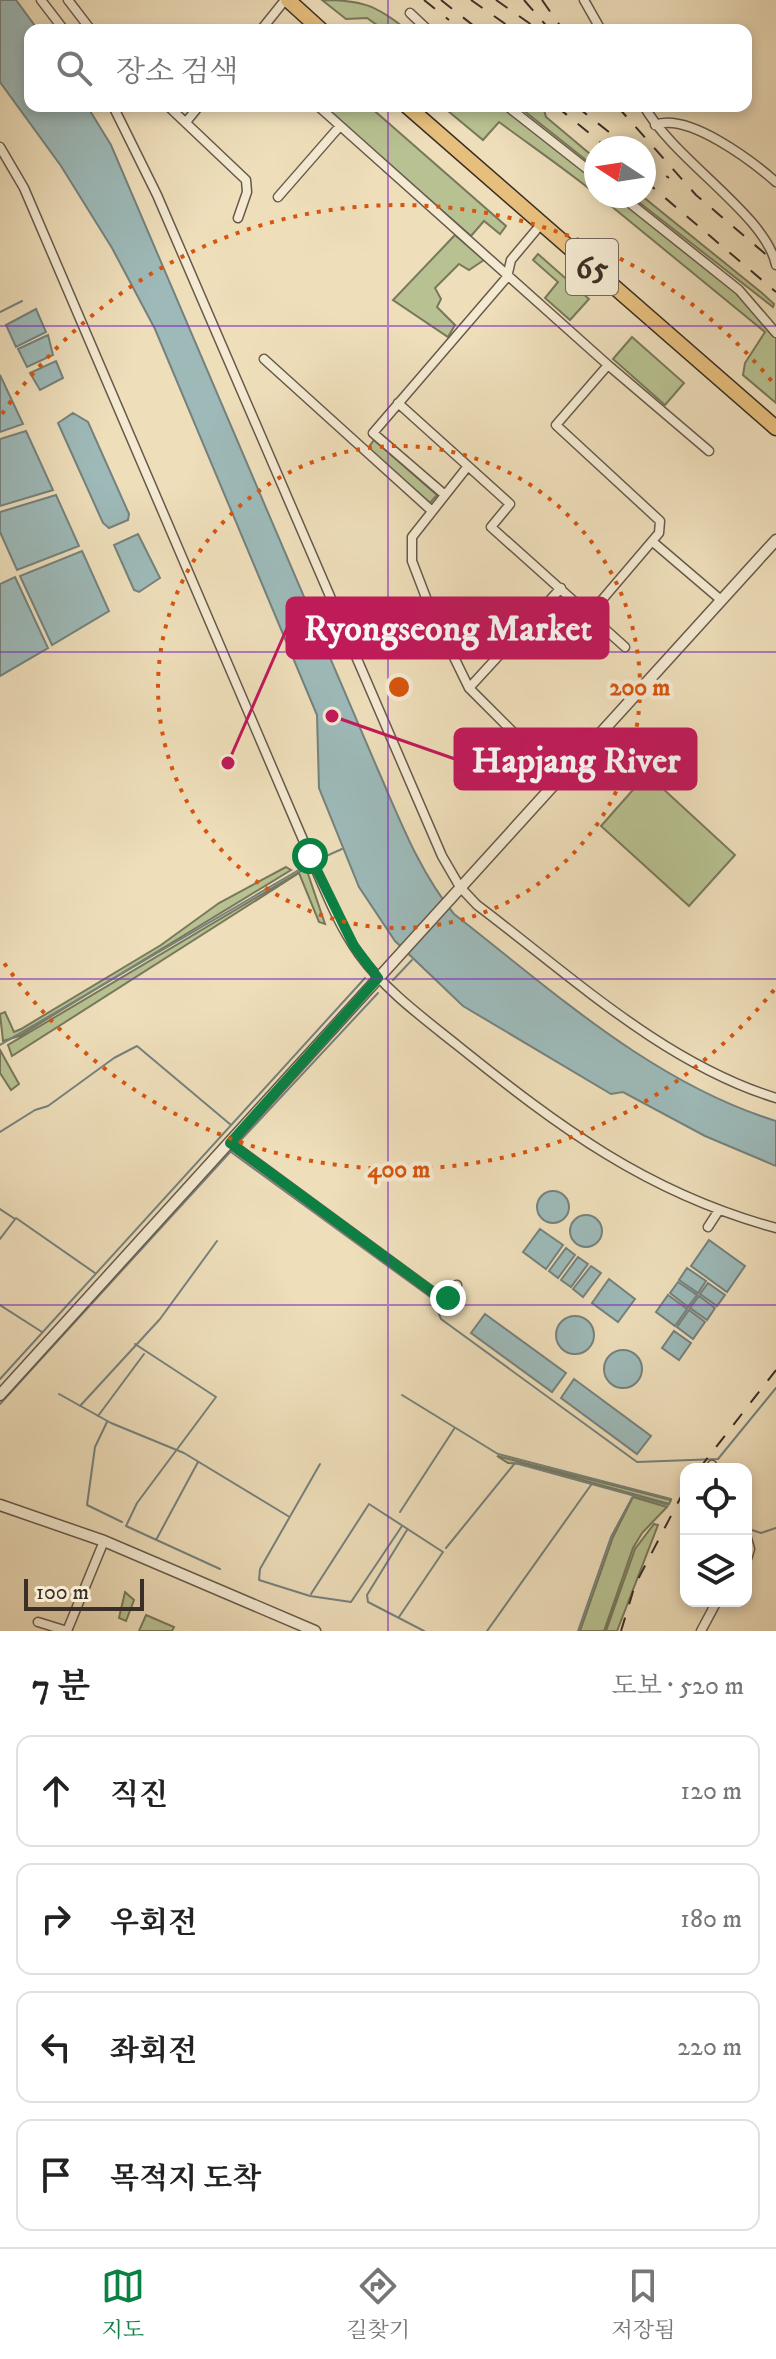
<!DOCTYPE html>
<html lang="ko">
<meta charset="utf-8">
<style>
body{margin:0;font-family:"IM FELL DW Pica","Noto Serif KR",serif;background:#f2f2f2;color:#222}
.controls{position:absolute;right:24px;bottom:24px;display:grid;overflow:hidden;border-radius:16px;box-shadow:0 4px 12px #0003}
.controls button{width:72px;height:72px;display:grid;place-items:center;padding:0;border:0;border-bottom:2px solid #e0e0e0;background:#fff;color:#222;font:40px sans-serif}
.compass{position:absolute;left:584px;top:136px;width:72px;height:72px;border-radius:50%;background:#fff;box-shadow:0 4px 12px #0003;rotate:282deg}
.scale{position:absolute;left:24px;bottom:20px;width:120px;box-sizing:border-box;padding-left:8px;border:4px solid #3a2e26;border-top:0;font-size:22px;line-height:28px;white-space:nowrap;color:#3a2e26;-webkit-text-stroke:6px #f4ead2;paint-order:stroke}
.stop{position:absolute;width:24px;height:24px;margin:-18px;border:6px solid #0b8043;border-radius:50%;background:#fff}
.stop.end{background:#0b8043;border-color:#fff;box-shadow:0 2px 8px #0008}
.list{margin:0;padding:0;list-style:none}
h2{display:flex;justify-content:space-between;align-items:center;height:104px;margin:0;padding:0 32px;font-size:34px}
h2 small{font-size:26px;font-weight:400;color:#767676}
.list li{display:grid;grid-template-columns:52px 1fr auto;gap:24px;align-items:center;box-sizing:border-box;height:112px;margin:0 16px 16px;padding:0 16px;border:2px solid #e0e0e0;border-radius:16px}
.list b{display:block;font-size:30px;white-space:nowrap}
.list em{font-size:26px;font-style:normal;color:#767676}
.icon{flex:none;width:44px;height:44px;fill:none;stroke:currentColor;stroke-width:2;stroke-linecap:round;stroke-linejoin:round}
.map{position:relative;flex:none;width:776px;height:1631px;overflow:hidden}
.search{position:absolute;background:#fff;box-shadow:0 4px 12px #0003;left:24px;right:24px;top:24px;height:88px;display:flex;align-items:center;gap:20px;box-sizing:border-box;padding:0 28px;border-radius:16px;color:#767676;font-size:30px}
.sheet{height:616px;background:#fff}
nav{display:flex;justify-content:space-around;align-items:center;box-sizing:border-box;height:112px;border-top:2px solid #e0e0e0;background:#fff;font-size:22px;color:#767676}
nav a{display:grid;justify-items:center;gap:4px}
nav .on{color:#0b8043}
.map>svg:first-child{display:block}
</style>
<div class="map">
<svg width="776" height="1631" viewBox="0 0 776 1631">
<rect width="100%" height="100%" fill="#eedeba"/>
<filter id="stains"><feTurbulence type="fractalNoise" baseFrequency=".0025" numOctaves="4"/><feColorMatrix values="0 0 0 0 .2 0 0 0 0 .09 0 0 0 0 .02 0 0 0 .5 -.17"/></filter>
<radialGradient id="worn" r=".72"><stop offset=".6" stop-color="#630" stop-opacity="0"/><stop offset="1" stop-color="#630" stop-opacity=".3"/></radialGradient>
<path fill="#b7c191" stroke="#78785c" stroke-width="2" d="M 322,0 C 362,0 376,5 407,30 L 384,30 L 367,18 L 346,19 Z
M 323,106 L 369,106 L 506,226 L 500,234 L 484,221 L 471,236 Z
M 442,106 L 503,106 L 596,180 L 596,194 C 565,169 530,145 499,122 L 483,140 Z
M 518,106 L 543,106 L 546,117 L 596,159 L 596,168 Z
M 599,196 L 616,196 L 736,292 L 776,336 L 776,403 L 743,375 L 745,363 L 765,332 Z
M 631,196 L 642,196 L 762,293 L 774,304 L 773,307 Z
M 455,235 L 484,260 L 469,270 L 459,264 L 435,288 L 441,299 L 437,307 L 455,325 L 448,337 L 393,300 Z
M 538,254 L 589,299 L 570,320 L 545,298 L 558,282 L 533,260 Z
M 632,337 L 684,383 L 665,405 L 613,359 Z
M 374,440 L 437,495 L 430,503 L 368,448 Z
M 647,774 L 735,855 L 689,906 L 601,826 Z
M 286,867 L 291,870 L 19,1036 L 3,1041 L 0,1014 L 5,1012 L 14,1032 L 21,1029 L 161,945 L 219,903 Z
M 306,868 L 325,924 L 319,922 L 299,873 L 12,1056 L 8,1045 Z
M 0,1050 L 19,1084 L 11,1090 L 0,1073 Z
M 497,1456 L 671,1500 L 669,1504 L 525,1464 L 508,1463 Z
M 633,1497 L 667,1507 L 642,1533 L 633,1548 L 604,1631 L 580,1631 L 613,1537 Z
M 654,1524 L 658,1525 L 617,1631 L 606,1631 L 635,1549 Z
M 125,1592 L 134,1600 L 126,1621 L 119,1618 Z
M 146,1615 L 174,1627 L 172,1631 L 139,1631 Z"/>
<path fill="#9dbab9" stroke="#75827e" stroke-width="2" d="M 0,0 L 16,0 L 38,30 L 30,30 L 30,106 L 87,106 L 111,145 L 378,770 C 400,820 419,871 454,914 C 554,992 653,1083 776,1121 L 776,1166 L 705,1136 L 623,1092 L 611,1094 L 463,1006 L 395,941 L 359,887 L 319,788 L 317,715 L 155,329 L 112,248 L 61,166 L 0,82 Z
M 36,309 L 46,332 L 16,347 L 6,325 Z
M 48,335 L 53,355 L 27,367 L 18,349 Z
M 56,361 L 63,378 L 40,390 L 30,373 Z
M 0,375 L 23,424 L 0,432 Z
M 73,413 L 88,422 L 129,514 L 128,520 L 109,528 L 103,523 L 58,423 Z
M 26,431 L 53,490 L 0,506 L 0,439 Z
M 56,495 L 79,546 L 17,570 L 0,532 L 0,512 Z
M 138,534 L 160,578 L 139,592 L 134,590 L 114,545 Z
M 82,551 L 109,611 L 52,645 L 20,576 Z
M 15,577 L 48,648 L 0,676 L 0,584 Z
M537 1207a16 16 0 1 1 32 0a16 16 0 1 1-32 0Z
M570 1231a16 16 0 1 1 32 0a16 16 0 1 1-32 0Z
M 540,1229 L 563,1245 L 546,1269 L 523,1252 Z
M 709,1240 L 745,1266 L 727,1292 L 691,1266 Z
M 566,1248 L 575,1255 L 558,1278 L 549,1271 Z
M 578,1257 L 588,1264 L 571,1287 L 561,1280 Z
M 591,1266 L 601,1273 L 583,1297 L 573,1289 Z
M 687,1268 L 706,1281 L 698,1293 L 679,1280 Z
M 609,1279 L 635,1299 L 618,1322 L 592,1303 Z
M 678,1282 L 697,1295 L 688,1307 L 670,1293 Z
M 708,1283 L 725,1295 L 717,1306 L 700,1294 Z
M 668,1295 L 687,1309 L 675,1326 L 656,1312 Z
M 699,1296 L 715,1308 L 707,1320 L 690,1308 Z
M 689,1310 L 705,1322 L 693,1339 L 677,1327 Z
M 485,1314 L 566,1373 L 552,1392 L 471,1333 Z
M556 1335a19 19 0 1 1 38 0a19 19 0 1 1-38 0Z
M 674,1331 L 691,1343 L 679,1360 L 662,1348 Z
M604 1369a19 19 0 1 1 38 0a19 19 0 1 1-38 0Z
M 574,1379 L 651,1436 L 637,1454 L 561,1398 Z"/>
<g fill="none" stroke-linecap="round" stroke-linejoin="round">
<path stroke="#75827e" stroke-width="2" d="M 0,312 L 22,301
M 315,861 L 342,849
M 393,980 L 412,960
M 0,1045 L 309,864
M 0,1132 L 35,1110 L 48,1106 L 114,1058 L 137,1046 L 231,1125
M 239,1142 L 378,993
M 231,1152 L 433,1299 L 441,1319 L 637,1462 L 718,1459 L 776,1388
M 0,1209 L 15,1219
M 0,1239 L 16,1218 L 95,1273
M 0,1305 L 42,1332
M 135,1344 L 216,1397 L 137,1503 L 126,1526 L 220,1569
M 0,1379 L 365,978
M 59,1394 L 111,1423 L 184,1453 L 288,1516
M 402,1395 L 498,1454 L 671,1499
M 0,1404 L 232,1150
M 80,1406 L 160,1319 L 217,1241
M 98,1416 L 144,1354
M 107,1422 L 95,1447 L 87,1505 L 122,1522
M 320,1464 L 260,1569 L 259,1580 L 310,1596 L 351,1602 L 402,1526
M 400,1512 L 454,1429
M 746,1528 L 761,1533 L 776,1528
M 407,1530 L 367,1595 L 368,1602 L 424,1631
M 156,1540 L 198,1462
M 446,1548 L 515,1463 L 668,1505
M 311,1594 L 369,1504 L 443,1552
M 399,1617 L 443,1552
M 487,1631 L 591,1485
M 578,1631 L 611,1537 L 633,1496"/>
<defs>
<path id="minor" d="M 41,0 L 64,30
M 68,0 L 91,30
M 584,0 L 601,30
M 410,13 L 428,30
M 261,30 L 285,0
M 113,106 L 157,195 L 442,856 L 460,887 L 477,905 C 570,975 663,1063 776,1098
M 168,106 L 246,180 L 247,192 L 238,218
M 318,106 L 608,365 L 556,425 L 660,521 L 659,533 L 590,614
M 507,106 L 596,176
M 644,106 C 674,160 766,215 776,265
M 186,122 L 199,106
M 655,125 C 688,112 752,161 776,182
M 0,147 L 24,188 L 310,856 C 324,888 338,925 359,954 C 385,990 422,1017 457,1045 C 559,1127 647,1193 776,1228
M 621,196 L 739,290 L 776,333
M 278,197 L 340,126
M 264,359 L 432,511
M 608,365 L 709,451
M 398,403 L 510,504 L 491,527 L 625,647
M 468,466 L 412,537 L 412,561 L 430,608 L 469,688 L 560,779
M 445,495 L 373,433 L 507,277 L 511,260 L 542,223
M 653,542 L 721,600
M 469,688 L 561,588
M 230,1143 L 441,1298 L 448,1298 L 457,1285
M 708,1227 L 719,1210
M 709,1469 L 712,1465
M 746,1535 L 750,1549 L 746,1562
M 38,1622 L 67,1631 L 104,1541
M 701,1631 L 717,1601"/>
<path id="tertiary" d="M 0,1395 L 776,540
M 0,1505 L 104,1541 L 315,1631"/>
<path id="primary" d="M 288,0 L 321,30
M 407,106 L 776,428"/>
</defs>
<use href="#minor" stroke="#675a4b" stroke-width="11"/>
<use href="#tertiary" stroke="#675a4b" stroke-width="13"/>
<use href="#primary" stroke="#3a2e26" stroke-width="17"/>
<use href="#minor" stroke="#f4ead2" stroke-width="8"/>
<use href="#tertiary" stroke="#f4ead2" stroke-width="10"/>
<use href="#primary" stroke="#e7bf7d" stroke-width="14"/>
<path stroke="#3a2e26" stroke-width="2" stroke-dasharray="14 14" stroke-linecap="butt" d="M 424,0 L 449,20
M 441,0 L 479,30
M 471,0 L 514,30
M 496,0 L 539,30
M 524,0 L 550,30
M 542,0 L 563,30
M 556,106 L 605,146
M 576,106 L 629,148
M 617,106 L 696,195 L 776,263
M 644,159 L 669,178
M 644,180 L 776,292
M 699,1469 L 776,1370
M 621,1631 L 635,1585 L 686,1487"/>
</g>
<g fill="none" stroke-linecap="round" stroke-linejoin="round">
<path stroke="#0b8043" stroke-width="10" d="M 310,856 L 354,946 L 378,978 L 230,1143 L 441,1298 L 448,1298"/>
</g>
<path fill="none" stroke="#7b2cbf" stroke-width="2" stroke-opacity="0.55" d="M 388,0 L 388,30M 388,106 L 388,1631M 0,326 L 776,326M 0,652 L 776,652M 0,979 L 776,979M 0,1305 L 776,1305"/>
<g fill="none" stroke="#d7550f" stroke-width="4" stroke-dasharray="4 8">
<circle cx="399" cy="687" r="241"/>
<path d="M774 990A482 482 0 0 1 2 960M2 414A482 482 0 0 1 774 384"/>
</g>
<g text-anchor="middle" stroke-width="8" stroke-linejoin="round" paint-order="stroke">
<rect fill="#f4ead2" stroke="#72665a" stroke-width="2" x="566" y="239" width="52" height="56" rx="6"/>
<g font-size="32" font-weight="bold" fill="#3a2e26">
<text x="592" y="278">65</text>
</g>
</g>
<circle cx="399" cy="687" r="12" fill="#d7550f" stroke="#f4ead2" stroke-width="4"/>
<g font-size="24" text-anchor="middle" font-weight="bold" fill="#d7550f" stroke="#f4ead2" stroke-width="8" stroke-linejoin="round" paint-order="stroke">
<text x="640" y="695">200 m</text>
<text x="399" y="1177">400 m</text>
</g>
<path fill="none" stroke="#c2185b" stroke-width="3" d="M228 763L287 628M332 716L455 759"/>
<g fill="#c2185b" stroke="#f4ead2" stroke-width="3">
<circle cx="228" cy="763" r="8"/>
<circle cx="332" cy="716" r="8"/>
</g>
<g fill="#c2185b" stroke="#c2185b" stroke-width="3">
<rect x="287" y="598" width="321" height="60" rx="8"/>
<rect x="455" y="729" width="241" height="60" rx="8"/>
</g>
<g font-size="36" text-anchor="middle" font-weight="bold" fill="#fff">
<text x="448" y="640">Ryongseong Market</text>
<text x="576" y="772">Hapjang River</text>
</g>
<rect width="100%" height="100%" filter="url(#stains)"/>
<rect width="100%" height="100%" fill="url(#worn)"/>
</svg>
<div class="controls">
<button><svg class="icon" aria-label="locate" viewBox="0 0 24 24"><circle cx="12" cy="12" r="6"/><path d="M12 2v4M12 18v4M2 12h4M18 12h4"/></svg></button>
<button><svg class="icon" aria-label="layers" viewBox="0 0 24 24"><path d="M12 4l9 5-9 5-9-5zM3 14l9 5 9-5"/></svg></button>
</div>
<svg class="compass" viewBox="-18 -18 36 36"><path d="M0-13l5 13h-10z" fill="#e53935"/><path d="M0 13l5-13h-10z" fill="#767676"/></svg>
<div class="scale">100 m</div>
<div class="stop" style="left:310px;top:856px"></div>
<div class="stop end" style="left:448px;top:1298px"></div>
<div class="search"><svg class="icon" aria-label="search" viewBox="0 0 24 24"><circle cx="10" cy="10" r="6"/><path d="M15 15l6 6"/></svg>장소 검색</div>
</div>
<section class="sheet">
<h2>7 분<small>도보 · 520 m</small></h2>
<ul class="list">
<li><svg class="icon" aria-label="ahead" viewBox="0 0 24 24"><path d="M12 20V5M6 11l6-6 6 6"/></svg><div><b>직진</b></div><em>120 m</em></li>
<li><svg class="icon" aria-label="right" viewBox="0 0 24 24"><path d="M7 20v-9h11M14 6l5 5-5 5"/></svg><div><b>우회전</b></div><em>180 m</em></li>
<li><svg class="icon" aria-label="left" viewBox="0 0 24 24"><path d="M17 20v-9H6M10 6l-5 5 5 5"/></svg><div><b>좌회전</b></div><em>220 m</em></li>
<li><svg class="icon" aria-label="arrive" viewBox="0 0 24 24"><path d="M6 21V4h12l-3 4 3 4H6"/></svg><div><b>목적지 도착</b></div></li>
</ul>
</section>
<nav>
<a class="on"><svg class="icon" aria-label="map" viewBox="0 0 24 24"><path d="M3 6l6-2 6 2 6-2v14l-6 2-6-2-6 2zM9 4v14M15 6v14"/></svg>지도</a>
<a><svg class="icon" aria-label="directions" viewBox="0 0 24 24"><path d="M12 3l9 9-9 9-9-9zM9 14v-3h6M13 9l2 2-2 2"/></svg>길찾기</a>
<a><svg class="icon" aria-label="saved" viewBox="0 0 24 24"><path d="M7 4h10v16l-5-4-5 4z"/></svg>저장됨</a>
</nav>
